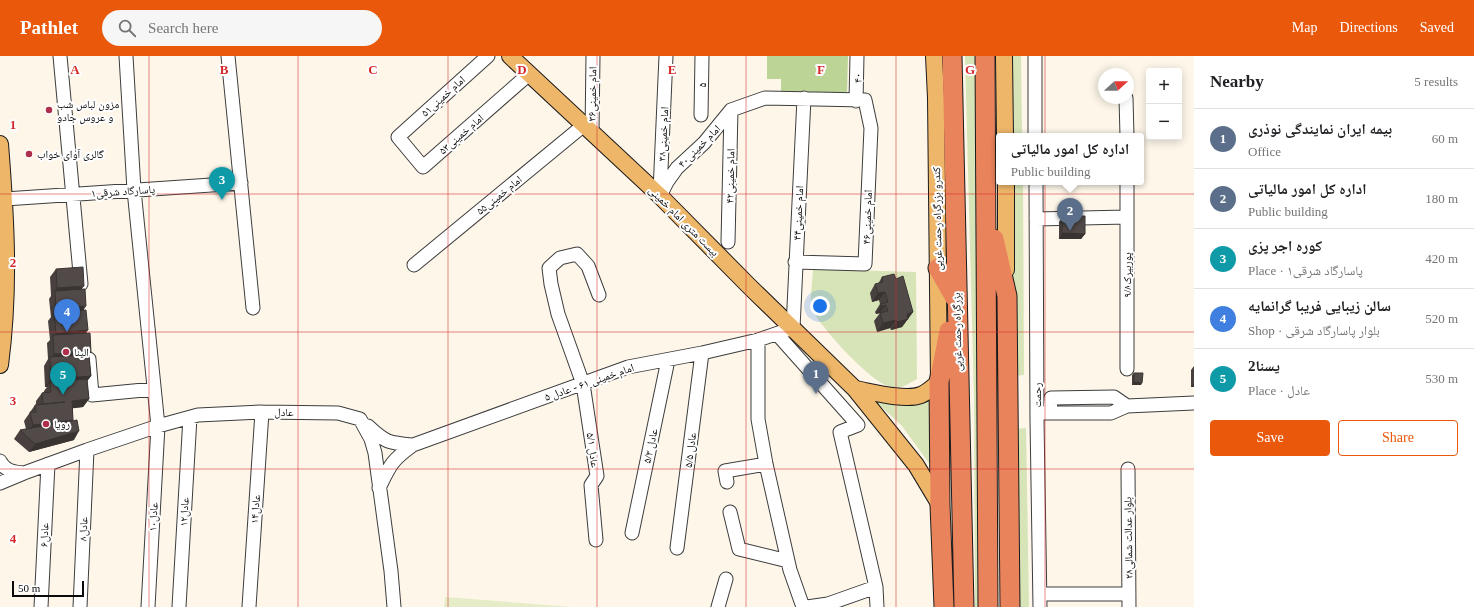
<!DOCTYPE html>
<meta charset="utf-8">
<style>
body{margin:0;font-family:"Times New Roman","Noto Naskh Arabic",serif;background:#f6f6f6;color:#202124}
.controls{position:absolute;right:12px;top:12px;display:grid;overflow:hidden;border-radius:4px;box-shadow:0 2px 10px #0003}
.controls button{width:36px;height:36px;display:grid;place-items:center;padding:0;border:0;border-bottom:1px solid #e0e0e0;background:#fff;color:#202124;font:20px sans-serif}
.compass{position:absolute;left:1098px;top:12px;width:36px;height:36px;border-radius:50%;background:#fff;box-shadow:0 2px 10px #0003;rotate:69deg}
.scale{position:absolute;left:12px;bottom:10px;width:72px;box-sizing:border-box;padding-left:4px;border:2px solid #0a0a0a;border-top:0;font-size:11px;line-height:14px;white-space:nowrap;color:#0a0a0a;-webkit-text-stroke:3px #fff;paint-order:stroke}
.you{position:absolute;left:820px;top:250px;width:14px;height:14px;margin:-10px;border:3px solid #fff;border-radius:50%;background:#1a73e8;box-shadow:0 0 0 6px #1a73e833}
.badge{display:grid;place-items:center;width:26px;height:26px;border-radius:50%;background:#ea580c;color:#fff;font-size:13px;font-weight:700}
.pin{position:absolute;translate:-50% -33px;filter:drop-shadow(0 1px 2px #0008)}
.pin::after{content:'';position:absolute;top:21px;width:14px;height:12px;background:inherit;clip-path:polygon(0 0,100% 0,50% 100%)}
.popup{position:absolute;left:996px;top:77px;width:148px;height:52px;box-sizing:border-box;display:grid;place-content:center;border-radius:4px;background:#fff;filter:drop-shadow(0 1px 3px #0005);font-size:13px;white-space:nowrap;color:#757577}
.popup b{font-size:15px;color:#202124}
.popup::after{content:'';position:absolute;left:50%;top:100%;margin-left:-8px;border:8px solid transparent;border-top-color:#fff}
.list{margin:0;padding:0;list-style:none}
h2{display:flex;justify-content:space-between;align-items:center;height:52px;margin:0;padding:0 16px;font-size:17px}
h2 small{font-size:13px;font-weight:400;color:#757577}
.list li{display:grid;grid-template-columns:26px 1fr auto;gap:12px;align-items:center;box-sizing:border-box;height:60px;padding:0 16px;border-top:1px solid #e0e0e0}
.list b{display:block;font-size:15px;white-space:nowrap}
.list p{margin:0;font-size:13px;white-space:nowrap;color:#757577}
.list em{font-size:13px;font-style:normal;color:#757577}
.actions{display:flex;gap:8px;padding:12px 16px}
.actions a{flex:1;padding:9px 0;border:1px solid #ea580c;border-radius:4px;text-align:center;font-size:14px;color:#ea580c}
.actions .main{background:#ea580c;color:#fff}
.icon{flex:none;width:22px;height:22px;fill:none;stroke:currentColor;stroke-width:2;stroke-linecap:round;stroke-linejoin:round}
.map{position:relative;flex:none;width:1194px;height:551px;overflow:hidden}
header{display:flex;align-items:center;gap:24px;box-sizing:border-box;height:56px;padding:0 20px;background:#ea580c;color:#fff}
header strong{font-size:19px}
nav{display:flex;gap:22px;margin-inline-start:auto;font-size:14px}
.search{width:280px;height:36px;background:#f6f6f6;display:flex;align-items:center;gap:10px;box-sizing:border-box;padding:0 14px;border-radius:22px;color:#757577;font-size:15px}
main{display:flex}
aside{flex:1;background:#fff}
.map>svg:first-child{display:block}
</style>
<header>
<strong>Pathlet</strong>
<div class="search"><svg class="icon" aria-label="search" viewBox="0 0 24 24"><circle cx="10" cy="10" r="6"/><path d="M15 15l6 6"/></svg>Search here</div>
<nav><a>Map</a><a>Directions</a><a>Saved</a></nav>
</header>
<main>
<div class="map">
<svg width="1194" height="551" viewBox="0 0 1194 551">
<rect width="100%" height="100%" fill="#fdf6e9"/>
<path fill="#d6e4b7" d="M 965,0 L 978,0 L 983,551 L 975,551 L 974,341 Z
M 1009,0 L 1021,0 L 1022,80 L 1008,80 Z
M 1010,126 L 1023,126 L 1024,319 L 1014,320 Z
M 813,213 L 916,216 L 917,323 C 908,328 902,333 891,331 C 872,328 820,271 812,253 C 809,248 813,221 813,213 Z
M 873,343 L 900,348 L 931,344 L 931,410 L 902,370 Z
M 1026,372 L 1029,551 L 1019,551 L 1016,373 Z"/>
<path fill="#bdd497" d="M 767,0 L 848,0 L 847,38 L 781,37 L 781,23 L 767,23 Z"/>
<path fill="#e6ecc8" d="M 445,541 L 572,551 L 444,551 Z"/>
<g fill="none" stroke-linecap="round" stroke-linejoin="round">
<defs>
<path id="minor" d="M 60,0 L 81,228
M 126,0 L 134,134 L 158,370 L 148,551
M 228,0 L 253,252
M 488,0 L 398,81 L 423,111 L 529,18
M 1035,0 L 1035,80
M 1126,42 L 1127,80
M 856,45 L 857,0
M 701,59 L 702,0
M 592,76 L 593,0
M 1036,126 L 1037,364 L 1040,551
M 1127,126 L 1127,313
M 660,136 L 666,0
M 660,140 L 667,126 L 677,112 L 704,87 L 731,54 L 765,42 L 865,44 L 871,72 L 865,208 L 795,206
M 5,143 L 241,127
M 1036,163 L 1127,161
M 728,186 L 731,54
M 414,209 L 584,69
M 777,278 L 858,369 L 840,376 L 876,531 L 877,551
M 758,284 L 758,363 L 766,408 L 790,514 L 803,551
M 89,303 L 92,339 L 154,333
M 1037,357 L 1111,357 L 1127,350 L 1194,347
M 1050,357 L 1051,342 L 1114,341 L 1127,350
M 368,370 C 386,387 389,387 413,389
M 0,405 C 5,415 13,416 24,417
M 1128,413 L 1129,551
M 727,426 L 725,415 L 766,408
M 0,427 L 24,417 L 87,394 L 158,370 L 198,359 L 262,356 L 338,357 L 360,363 L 371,383 L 375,397 L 391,515 L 394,551
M 379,432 C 390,409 392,404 413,389 L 628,311 L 702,297 L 758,284 L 793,272 L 804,42
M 730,456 L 739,493 L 788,505
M 632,477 L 668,304
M 596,484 L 591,429 L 597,420 L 583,328 L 558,258 L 551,228 L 549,212 L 560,202 L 577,198 L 588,210 L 599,239
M 677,492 L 702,297
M 1040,538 L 1129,538
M 41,551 L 48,408
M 80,551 L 87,394
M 179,551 L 190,361
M 249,551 L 262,356
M 718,551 L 726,523
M 807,551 L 828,548 L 876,531"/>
<path id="major" d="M 510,0 L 660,140 L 750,231 L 855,333 L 916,409 L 940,449
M 1004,0 L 1005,80
M 0,88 C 6,164 10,233 0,309
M 1006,126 L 1006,214
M 855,333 C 872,336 905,345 921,339 C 928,336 933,331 939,326 L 936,42 L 934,0"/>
<path id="highway" d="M 952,0 L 964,551
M 985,0 L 988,551
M 994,183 L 1007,240 L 1010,551
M 938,212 L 955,242
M 944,551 L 940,449 L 939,326 L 949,275"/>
</defs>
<use href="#minor" stroke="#3d3d3d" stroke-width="15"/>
<use href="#major" stroke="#1b1b1b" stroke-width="18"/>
<use href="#highway" stroke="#1b1b1b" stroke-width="21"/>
<use href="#minor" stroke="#fff" stroke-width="13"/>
<use href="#major" stroke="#eeb669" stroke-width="16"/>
<use href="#highway" stroke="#e9835c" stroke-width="19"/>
</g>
<path fill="#47403e" d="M 1063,160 L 1085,178 L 1081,183 L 1059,183 L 1059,166 Z
M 56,213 L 82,233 L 84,254 L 89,299 L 91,320 L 87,325 L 89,343 L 83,351 L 73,352 L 72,365 L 74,384 L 29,396 L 14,383 L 20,374 L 26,373 L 24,365 L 35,349 L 36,349 L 36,345 L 42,337 L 44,336 L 44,335 L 47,331 L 45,331 L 44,310 L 48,303 L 47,287 L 50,284 L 48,265 L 51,261 L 49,243 L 51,240 L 50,221 Z
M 882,221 L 896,223 L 913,256 L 902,271 L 891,274 L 890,272 L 877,276 L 874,265 L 880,257 L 876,258 L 875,256 L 880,248 L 879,244 L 872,246 L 870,237 L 875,228 L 878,228 Z
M 1194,310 L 1194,331 L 1191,331 L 1191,314 Z
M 1134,317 L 1141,329 L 1132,329 L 1132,319 Z"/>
<path fill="#393432" d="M 1062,177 L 1085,178 L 1081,183 L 1059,183 Z
M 84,230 L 78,238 L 55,235 L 51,240 L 57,232 Z
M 885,236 L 879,244 L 872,246 L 878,237 Z
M 886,249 L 880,257 L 876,258 L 881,250 Z
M 86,250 L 81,258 L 54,257 L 51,261 L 56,253 Z
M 913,256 L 902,271 L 891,274 L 897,266 L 907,258 Z
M 896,264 L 890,272 L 877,276 L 883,267 Z
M 88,274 L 82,282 L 53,280 L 56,277 Z
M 91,296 L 85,305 L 50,305 L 54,298 Z
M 91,320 L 85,328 L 50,326 L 47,331 L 45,331 L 51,323 Z
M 1134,326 L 1142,327 L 1141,329 L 1132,329 Z
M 1194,327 L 1194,331 L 1191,331 Z
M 89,343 L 83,351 L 67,353 L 72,345 Z
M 73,364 L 67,372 L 27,377 L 33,369 Z
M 79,375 L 74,384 L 29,396 L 35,388 Z"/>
<path fill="#524a48" stroke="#393432" d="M 1063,160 L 1085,160 L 1085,178 L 1062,177 Z
M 83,211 L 84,230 L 57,232 L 56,213 Z
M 894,218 L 896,223 L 903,220 L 913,256 L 907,258 L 908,263 L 897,266 L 896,264 L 883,267 L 880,257 L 888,255 L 886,249 L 881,250 L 881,248 L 888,246 L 885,236 L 878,237 L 875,228 L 883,226 L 882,221 Z
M 85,233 L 86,250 L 56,253 L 55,235 Z
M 86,254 L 88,274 L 56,277 L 54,257 Z
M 90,277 L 91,296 L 54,298 L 53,279 Z
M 89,299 L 91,320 L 51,323 L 50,301 Z
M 1134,317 L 1143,317 L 1142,327 L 1134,326 Z
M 87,323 L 89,343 L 72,345 L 73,364 L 33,369 L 30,356 L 36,356 L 35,349 L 65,346 L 43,348 L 42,337 L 51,336 L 50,326 Z
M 77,364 L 79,375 L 35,388 L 20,374 Z"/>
<path fill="none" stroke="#d62828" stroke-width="1" stroke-opacity="0.55" d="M 149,0 L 149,551M 298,0 L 298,551M 448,0 L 448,551M 597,0 L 597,551M 746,0 L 746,551M 896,0 L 896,551M 1045,0 L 1045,551M 0,138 L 1194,138M 0,276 L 1194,276M 0,413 L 1194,413"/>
<g fill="#af2e4b" stroke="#fff" stroke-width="1.5">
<circle cx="49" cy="54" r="4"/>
<circle cx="29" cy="98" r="4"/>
<circle cx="66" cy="296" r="4"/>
<circle cx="46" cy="368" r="4"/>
</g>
<g text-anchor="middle" stroke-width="4" stroke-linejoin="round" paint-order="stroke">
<g font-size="11" fill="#0a0a0a" stroke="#fff">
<text transform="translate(857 22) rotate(-90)" y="4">۴۰</text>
<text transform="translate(702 29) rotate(-89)" y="4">۵</text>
<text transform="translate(592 38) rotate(-89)" y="4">امام خمینی۳۶</text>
<text transform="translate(443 40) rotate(-42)" y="4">امام خمینی۵۱</text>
<text transform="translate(461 78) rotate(-41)" y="4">امام خمینی۵۳</text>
<text transform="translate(663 78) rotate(-87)" y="4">امام خمینی۳۸</text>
<text transform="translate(699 90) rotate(-45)" y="4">امام خمینی۴۰</text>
<text transform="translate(730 120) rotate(-89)" y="4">امام خمینی۴۲</text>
<text transform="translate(123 135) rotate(-4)" y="4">پاسارگاد شرقی۱</text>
<text transform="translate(499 139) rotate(-39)" y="4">امام خمینی۵۵</text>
<text transform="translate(798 157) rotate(-87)" y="4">۴۴امام خمینی</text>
<text transform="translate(867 161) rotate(-88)" y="4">امام خمینی۴۶</text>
<text transform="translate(937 163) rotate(-91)" y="4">کندرو بزرگراه رحمت غربی</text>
<text transform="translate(684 165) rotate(45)" y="4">بیست متری امام خمینی</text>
<text transform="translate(1127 219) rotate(-90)" y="4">پوربیرک۹/۸</text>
<text transform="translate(957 276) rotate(-91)" y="4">بزرگراه رحمت غربی</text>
<text transform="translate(589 326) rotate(-19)" y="4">امام خمینی ۶۱ - عادل ۵</text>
<text transform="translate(1037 339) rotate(-90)" y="4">رحمت</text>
<text transform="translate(284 356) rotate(1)" y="4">عادل</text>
<text transform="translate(650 390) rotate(-78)" y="4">عادل ۵/۳</text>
<text transform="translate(593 394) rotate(82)" y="4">عادل ۵/۱</text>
<text transform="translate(690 394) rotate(-83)" y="4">عادل ۵/۵</text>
<text transform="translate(255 453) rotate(-86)" y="4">عادل۱۴</text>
<text transform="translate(184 456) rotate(-87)" y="4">عادل۱۲</text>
<text transform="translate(153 461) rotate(-87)" y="4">عادل۱۰</text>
<text transform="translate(83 473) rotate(-88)" y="4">۸عادل</text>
<text transform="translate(44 479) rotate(-88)" y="4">عادل۶</text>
<text transform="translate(1128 482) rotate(-91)" y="4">بلوار عدالت شمالی۲۸</text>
</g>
<g font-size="11" fill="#0a0a0a" stroke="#fff" text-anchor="start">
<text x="57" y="52">مزون لباس شب<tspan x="57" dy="13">و عروس جادو</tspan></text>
<text x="37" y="102">گالری آوای خواب</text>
<text x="74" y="300">الینا</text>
<text x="54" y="372">رویا</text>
</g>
</g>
<g font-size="13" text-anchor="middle" font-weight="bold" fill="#d62828" stroke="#fff" stroke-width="4" stroke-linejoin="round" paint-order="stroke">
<text x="75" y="18">A</text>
<text x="224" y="18">B</text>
<text x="373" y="18">C</text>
<text x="522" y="18">D</text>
<text x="672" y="18">E</text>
<text x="821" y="18">F</text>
<text x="970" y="18">G</text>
<text x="13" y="73">1</text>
<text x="13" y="211">2</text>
<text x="13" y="349">3</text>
<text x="13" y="487">4</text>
</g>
</svg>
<div class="controls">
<button>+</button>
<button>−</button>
</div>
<svg class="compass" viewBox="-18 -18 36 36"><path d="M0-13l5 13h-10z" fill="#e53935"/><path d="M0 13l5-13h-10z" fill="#757577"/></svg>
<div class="scale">50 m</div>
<div class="you"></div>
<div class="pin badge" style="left:816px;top:338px;background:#5c6f8a">1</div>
<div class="pin badge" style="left:1070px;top:175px;background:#5c6f8a">2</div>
<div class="popup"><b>اداره کل امور مالیاتی</b>Public building</div>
<div class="pin badge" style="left:222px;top:144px;background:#0f9aa8">3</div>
<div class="pin badge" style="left:67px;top:276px;background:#3f7fe0">4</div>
<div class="pin badge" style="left:63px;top:339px;background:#0f9aa8">5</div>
</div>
<aside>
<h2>Nearby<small>5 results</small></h2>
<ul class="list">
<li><span class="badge" style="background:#5c6f8a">1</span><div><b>بیمه ایران نمایندگی نوذری</b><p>Office</p></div><em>60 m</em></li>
<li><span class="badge" style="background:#5c6f8a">2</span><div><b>اداره کل امور مالیاتی</b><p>Public building</p></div><em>180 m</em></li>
<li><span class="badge" style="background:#0f9aa8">3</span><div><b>کوره اجر پزی</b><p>Place · پاسارگاد شرقی۱</p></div><em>420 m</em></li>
<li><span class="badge" style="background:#3f7fe0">4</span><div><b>سالن زیبایی فریبا گرانمایه</b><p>Shop · بلوار پاسارگاد شرقی</p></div><em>520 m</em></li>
<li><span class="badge" style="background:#0f9aa8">5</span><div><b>یسنا2</b><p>Place · عادل</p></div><em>530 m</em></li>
</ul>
<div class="actions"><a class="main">Save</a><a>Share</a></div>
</aside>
</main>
